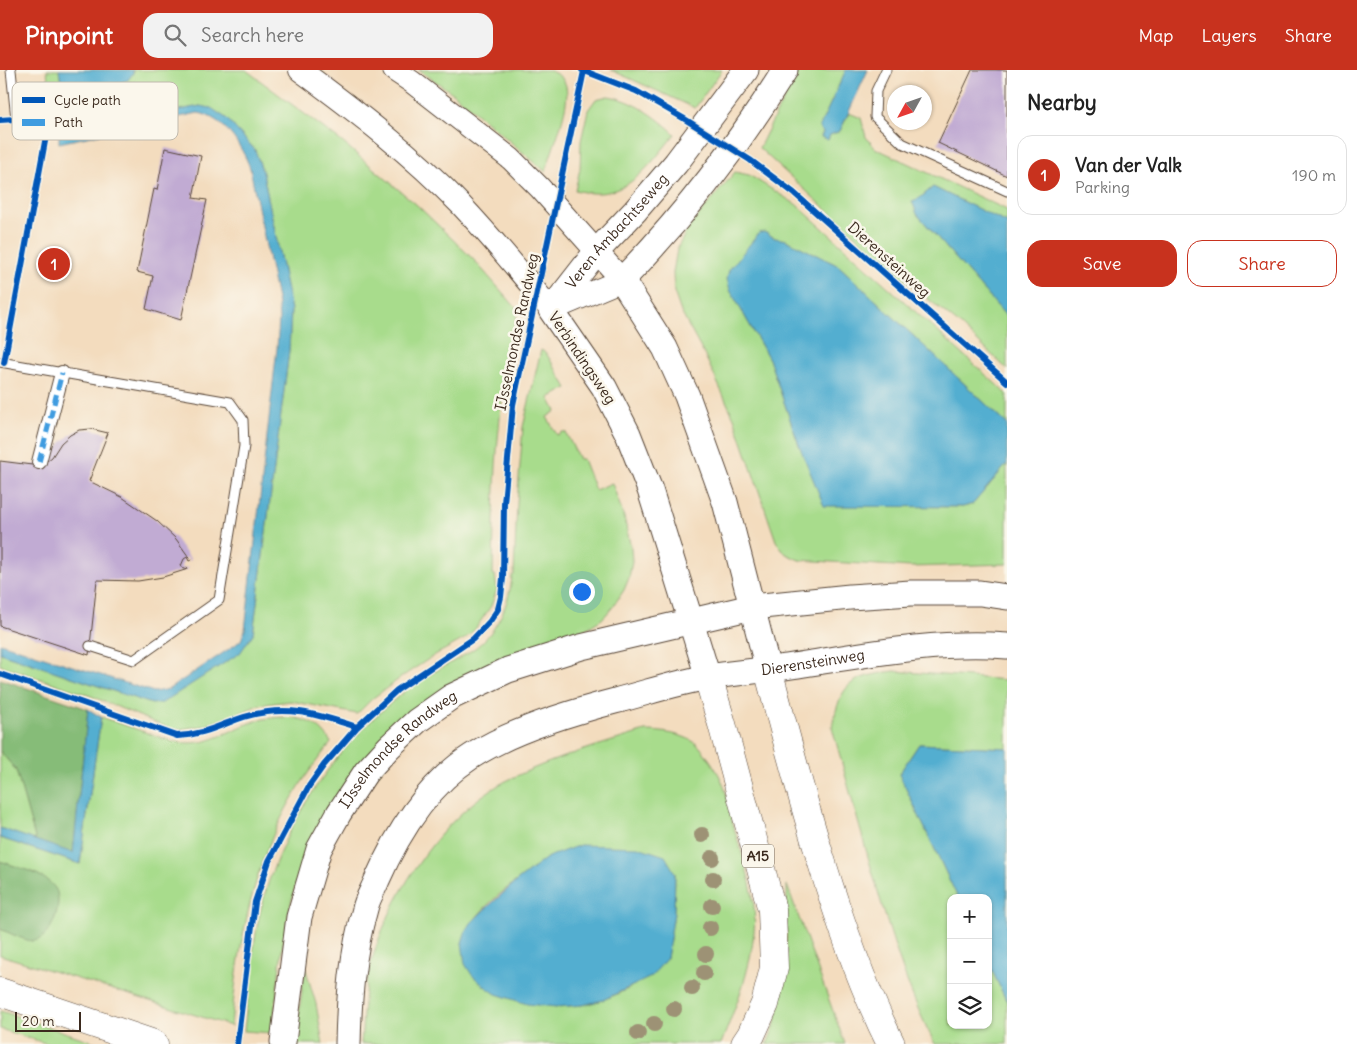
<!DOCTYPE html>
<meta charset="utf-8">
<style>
body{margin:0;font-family:Delius,sans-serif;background:#f2f2f2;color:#222}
.controls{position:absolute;right:15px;bottom:15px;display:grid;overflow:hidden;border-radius:10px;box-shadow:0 1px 4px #0004}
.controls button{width:45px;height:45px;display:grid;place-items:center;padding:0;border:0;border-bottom:1px solid #e0e0e0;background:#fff;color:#222;font:25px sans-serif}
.compass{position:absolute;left:887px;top:15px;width:45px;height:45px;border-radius:50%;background:#fff;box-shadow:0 1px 4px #0004;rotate:230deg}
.scale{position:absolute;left:15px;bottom:12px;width:66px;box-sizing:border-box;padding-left:5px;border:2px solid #3b2a1e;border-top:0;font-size:14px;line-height:18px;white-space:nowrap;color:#3b2a1e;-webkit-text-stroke:4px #fbf7ec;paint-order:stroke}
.you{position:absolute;left:581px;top:521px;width:18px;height:18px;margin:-12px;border:4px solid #fff;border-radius:50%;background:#1a73e8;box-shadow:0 0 0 8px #1a73e833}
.badge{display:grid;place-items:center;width:32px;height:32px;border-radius:50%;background:#c8321e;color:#fff;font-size:16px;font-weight:700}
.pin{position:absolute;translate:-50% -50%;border:2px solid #fff;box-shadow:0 1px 5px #0006}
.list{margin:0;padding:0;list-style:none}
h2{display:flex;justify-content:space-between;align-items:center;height:65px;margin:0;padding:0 20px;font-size:21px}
h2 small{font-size:16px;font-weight:400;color:#767676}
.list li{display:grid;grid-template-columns:32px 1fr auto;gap:15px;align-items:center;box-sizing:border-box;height:80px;margin:0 10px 10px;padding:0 10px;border:1px solid #e0e0e0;border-radius:15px}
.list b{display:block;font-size:19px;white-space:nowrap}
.list p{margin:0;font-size:16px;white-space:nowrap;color:#767676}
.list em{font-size:16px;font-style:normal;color:#767676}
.actions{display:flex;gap:10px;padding:15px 20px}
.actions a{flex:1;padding:11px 0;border:1px solid #c8321e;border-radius:15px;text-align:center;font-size:18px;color:#c8321e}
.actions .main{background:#c8321e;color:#fff}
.icon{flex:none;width:28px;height:28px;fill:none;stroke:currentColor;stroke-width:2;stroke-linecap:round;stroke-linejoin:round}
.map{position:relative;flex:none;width:1007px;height:974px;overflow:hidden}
header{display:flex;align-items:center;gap:30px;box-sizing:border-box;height:70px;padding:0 25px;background:#c8321e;color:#fff}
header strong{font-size:24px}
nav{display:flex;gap:28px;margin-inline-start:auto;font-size:18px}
.search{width:350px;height:45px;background:#f2f2f2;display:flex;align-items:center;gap:12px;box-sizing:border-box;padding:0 18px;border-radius:15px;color:#767676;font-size:19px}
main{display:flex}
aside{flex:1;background:#fff}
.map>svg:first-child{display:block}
</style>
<header>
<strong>Pinpoint</strong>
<div class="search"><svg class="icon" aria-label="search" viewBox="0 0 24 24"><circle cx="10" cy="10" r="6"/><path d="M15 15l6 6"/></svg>Search here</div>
<nav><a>Map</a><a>Layers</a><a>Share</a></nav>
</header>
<main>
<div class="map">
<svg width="1007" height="974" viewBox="0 0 1007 974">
<rect width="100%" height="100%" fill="#fbf7ec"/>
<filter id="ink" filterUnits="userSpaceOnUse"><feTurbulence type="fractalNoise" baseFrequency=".02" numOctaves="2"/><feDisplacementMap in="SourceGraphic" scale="10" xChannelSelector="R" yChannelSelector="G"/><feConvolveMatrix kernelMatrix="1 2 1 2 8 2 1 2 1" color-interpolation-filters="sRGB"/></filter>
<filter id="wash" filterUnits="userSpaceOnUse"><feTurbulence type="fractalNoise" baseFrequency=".0096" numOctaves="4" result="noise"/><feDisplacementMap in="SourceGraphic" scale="20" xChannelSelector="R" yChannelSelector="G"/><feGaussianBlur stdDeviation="1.12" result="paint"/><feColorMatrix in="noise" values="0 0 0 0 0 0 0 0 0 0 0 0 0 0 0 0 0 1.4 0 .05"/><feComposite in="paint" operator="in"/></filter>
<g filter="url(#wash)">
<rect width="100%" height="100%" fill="#f3dcbe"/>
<path fill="#a8dc8c" stroke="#728355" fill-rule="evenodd" d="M 47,0 L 59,0 L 62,19 L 133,3 L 133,0 L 246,0 L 342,72 L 417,135 L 473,189 L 518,240 C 510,279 502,318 499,358 C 494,407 494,455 493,504 L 495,505 L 497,520 L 491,536 L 476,558 L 466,568 L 435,585 L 406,604 L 373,628 L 357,644 L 291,631 L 258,635 L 243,642 L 204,656 L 173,660 L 91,626 L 0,595 L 0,583 L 152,634 L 253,564 L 289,281 L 291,240 L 263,103 L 255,80 L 226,48 L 200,36 L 59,64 L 53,62 Z
M 419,0 L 548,0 C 555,3 560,5 564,11 C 575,30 550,81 546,102 L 454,24 Z
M 611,0 L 722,0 L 695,38 Z
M 798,0 L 846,0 L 819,58 L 823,62 L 821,66 L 830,65 L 840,61 L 849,43 L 861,48 L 866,67 L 875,78 L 1007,140 L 1007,153 L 933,117 L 920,128 L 917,144 L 1007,247 L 1007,299 L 960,255 L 895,202 L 759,78 Z
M 608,26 C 634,30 657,47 675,64 C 647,98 625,134 575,120 L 580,99 L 581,71 L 588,40 L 596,29 Z
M 735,102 L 749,105 L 797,135 L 1007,324 L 1007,354 L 839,196 L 786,170 L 775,168 L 764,162 L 730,220 L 769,289 L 799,375 L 904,436 L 963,437 L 973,434 L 1007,394 L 1007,494 L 911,497 L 799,490 L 786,484 L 776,471 L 734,348 L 706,288 L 681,242 L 674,222 L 673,203 L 677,179 L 688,158 Z
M 541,280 L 546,283 L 567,318 L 549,328 L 556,341 L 547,347 L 557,365 L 565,361 L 579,389 L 583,389 L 595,420 L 612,413 L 624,447 L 631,478 L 632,491 L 629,508 L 624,520 L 612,538 L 602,549 L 581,562 L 491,593 L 448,616 L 300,802 C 282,854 279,909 272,963 L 244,961 C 248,925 251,887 258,852 C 268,800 294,746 325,704 C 348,671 378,642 410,617 C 430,602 454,593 475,578 C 497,562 510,532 512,506 L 514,505 L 517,433 L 523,357 Z
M 894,601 L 1007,610 L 1007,678 L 919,674 L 899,704 L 958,828 L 951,828 L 951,955 L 988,955 L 988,892 L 1007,932 L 1007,974 L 935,974 C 911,929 896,881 881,832 C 864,774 848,715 832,657 C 842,611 850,608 894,601 Z
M 101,647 L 174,672 C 185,673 197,674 209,670 C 229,664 249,650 271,648 C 294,645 320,650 331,673 C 259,759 241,848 231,956 L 0,885 L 0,859 L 32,871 L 39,805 L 0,791 L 0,768 L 80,794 Z
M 645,661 C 661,661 687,664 699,676 C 706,684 715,697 720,707 C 727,720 728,737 732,751 C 742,787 758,824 754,862 C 750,904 736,935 721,974 L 361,974 C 363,953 363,931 367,910 C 382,836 440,743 510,709 C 553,688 600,675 645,661 ZM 548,787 L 675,803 L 674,843 L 667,888 L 628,919 L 603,930 L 583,935 L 556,937 L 462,873 C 473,837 520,810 548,787 Z
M 0,681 L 16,700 L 36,771 L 0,758 Z
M 787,815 L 845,974 L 767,974 L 774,957 L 786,908 Z
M 305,897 L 316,934 L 323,974 L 295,974 Z
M 0,941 L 7,943 L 100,974 L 48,974 L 0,959 Z"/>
<path fill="#86bc78" stroke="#60734b" d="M 0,609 L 88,639 L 73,784 L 36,771 L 16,700 L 0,681 Z
M 0,791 C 18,798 43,802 55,818 C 64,831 52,870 33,871 C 25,871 8,862 0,859 Z"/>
<path fill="#52aed0" stroke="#466c77" d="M 59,0 L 133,0 L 133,3 L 128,10 L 73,30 L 62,19 Z
M 846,0 L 868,0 L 840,61 L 830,65 L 828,70 L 821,67 L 823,62 L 819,58 Z
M 200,36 L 211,38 L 226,48 L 255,80 L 263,103 L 291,240 L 289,281 L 253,564 L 240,583 L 162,633 L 152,634 L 0,583 L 0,573 L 154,622 L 169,619 L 235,575 L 241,570 L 245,560 L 277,278 L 279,249 L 278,234 L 250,98 C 242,76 223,47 198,43 L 59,73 L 59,64 Z
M 933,117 L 1007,153 L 1007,247 L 917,144 L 912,131 L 920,128 Z
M 764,162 L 775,168 L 786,170 L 839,196 L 1007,354 L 1007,394 L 973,434 L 963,437 L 824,436 L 799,375 L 769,289 L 730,220 L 727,209 L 729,200 L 759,163 Z
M 88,639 L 101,647 L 80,794 L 0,768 L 0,758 L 73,783 Z
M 919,674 L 1007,678 L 1007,932 L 988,892 L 988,828 L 958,828 L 899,704 Z
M 580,775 L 638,777 L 665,786 L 675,803 L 674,843 L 667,888 L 651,907 L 603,930 L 583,935 L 556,937 L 527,934 L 496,924 L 483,915 L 472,905 L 465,894 L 462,873 L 465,863 L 471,853 L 482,842 L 519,809 L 548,787 Z"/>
<g id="blocks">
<path fill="#c1abd3" d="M 972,0 L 1007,0 L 1007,106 L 938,73 Z
M 165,78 L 201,86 L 193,128 L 207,130 L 181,250 L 146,239 L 153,206 L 137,202 L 154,119 L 157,120 Z
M 91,359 L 108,363 L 89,411 L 122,427 L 157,451 L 176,469 L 191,490 L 189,491 L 187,487 L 184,489 L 181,496 L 183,499 L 187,497 L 188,499 L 163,507 L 138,511 L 97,510 L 89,585 L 0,556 L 0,391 L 32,395 L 33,394 L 43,394 L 52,387 L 61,373 L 70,365 L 79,360 Z"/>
</g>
</g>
<g filter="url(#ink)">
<use href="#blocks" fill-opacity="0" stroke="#574536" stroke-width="1"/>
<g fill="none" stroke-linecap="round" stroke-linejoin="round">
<defs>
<path id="service" d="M 11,0 L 16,49
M 886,0 L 876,21 L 875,47 L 902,73 L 1007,121
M 0,292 L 230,332 L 243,350 L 244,376 L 219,530 L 134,590 L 90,576"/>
<path id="pedestrian" d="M 39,392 L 62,303"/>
<path id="tertiary" d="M 300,0 C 356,41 413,85 461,135 C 493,169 522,204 551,240 L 622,210 L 540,118 L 511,89 L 412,12 L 394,0"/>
<g id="secondary">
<path d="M 768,599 L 725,432 L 687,326 L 665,278 L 622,210 C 684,146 738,76 785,0"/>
<path id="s1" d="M 708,607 L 650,420 L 628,364 L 604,317 L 551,240 L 597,181 L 635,141 L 676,93 L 746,0"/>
<path id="s2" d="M 283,972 L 299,847 L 319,779 L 339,743 L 366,702 L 389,677 L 417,651 L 451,627 L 508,600 L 581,577 L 752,537 L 850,527 L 911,523 L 980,523 L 1007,527"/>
<path id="s3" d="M 348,974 C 349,929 352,883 365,839 C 367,829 373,820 377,810 C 398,762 427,715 472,686 C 512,660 569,643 615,631 C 646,623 678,612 709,607 C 733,603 756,601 779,598 C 854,587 932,570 1007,576"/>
</g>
<path id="motorway" d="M 768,599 C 785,664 802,729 822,793 C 841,855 862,916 891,974
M 708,607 L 722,654 L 772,840 L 774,898 L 765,934 L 751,965 L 745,974
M 0,922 L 154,974"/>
</defs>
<use href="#service" stroke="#574536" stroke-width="11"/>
<use href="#pedestrian" stroke="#574536" stroke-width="16"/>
<use href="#tertiary" stroke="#574536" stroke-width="24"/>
<use href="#secondary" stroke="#574536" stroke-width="27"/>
<use href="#motorway" stroke="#574536" stroke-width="29"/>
<use href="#service" stroke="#fff" stroke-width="9"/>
<use href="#pedestrian" stroke="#fff" stroke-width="14"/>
<use href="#tertiary" stroke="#fff" stroke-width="22"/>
<use href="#secondary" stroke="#fff" stroke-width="25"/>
<use href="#motorway" stroke="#fff" stroke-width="28"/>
<path stroke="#3f9ce0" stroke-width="5" stroke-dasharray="10 5" stroke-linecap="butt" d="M 39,392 L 62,303"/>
<defs>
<path id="cycleway" d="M 582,0 L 636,21 L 683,48 L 750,90 L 794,123 L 1007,312
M 0,50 L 45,47 L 46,66 L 4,293
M 0,604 L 177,666 C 204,665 220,655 244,647 C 286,634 317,644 357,657
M 237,974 L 255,832 L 269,791 L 309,716 L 324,695 L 357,657 L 397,620 L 473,569 L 490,551 L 498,539 L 501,527 L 503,508 L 504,433 L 513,335 L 584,1"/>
</defs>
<use href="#cycleway" stroke="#fbf7ec" stroke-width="9"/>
<use href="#cycleway" stroke="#0057b8" stroke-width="6"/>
</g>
<g fill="#9d9275">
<circle cx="702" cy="765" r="8"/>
<circle cx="712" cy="788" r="8"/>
<circle cx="713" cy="809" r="8"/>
<circle cx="712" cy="836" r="8"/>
<circle cx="710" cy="858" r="8"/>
<circle cx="706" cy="884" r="8"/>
<circle cx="704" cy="903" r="8"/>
<circle cx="692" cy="918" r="8"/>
<circle cx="674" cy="939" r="8"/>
<circle cx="654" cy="954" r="8"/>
<circle cx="638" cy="963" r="8"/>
</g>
</g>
<g text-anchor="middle" stroke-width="5" stroke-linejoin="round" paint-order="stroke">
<rect fill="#fbf7ec" stroke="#75685c" stroke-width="1" x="742" y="774.5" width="32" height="23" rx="4"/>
<g font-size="14" font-weight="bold" fill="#3b2a1e">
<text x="758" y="791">A15</text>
</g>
<g font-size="15" fill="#3b2a1e" stroke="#fbf7ec">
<text dy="5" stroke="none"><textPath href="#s1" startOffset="505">Veren Ambachtseweg</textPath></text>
<text transform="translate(889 190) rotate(42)" y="5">Dierensteinweg</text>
<text transform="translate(517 262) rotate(-78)" y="5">IJsselmondse Randweg</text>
<text transform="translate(582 288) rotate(56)" y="5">Verbindingsweg</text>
<text dy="5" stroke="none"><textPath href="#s3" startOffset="682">Dierensteinweg</textPath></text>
<text dy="5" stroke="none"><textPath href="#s2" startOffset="326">IJsselmondse Randweg</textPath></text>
</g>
</g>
<rect x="12" y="12" width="166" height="58" rx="8" fill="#fbf7ec" stroke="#c1baae" stroke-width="1"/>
<rect x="22" y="27" width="23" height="6" fill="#0057b8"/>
<rect x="22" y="49" width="23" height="7" fill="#3f9ce0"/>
<g font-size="14" fill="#3b2a1e">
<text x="54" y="35">Cycle path</text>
<text x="54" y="57">Path</text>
</g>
</svg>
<div class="controls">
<button>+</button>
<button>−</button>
<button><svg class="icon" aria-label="layers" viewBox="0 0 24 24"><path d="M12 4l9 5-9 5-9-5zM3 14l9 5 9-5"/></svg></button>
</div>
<svg class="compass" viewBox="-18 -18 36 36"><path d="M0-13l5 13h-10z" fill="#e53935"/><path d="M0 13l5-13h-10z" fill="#767676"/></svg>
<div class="scale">20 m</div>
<div class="you"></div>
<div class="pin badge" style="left:54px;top:194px">1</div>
</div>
<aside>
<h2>Nearby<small></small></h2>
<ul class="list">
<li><span class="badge">1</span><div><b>Van der Valk</b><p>Parking</p></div><em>190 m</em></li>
</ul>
<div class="actions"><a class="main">Save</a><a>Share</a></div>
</aside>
</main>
